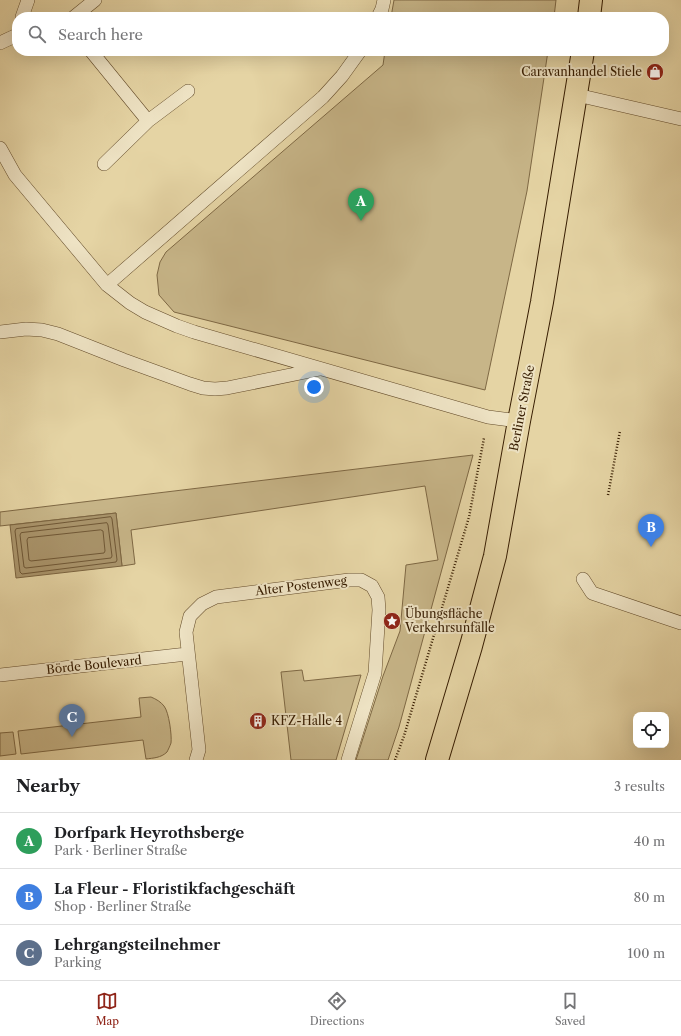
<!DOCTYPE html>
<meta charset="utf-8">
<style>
body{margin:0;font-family:"Libre Caslon Text",serif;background:#f2f2f2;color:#202124}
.controls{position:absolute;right:12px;bottom:12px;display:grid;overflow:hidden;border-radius:8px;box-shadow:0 4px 16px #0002}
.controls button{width:36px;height:36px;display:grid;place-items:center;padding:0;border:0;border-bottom:1px solid #e0e0e0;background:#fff;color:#202124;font:20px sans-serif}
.you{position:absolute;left:314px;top:387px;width:14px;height:14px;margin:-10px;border:3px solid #fff;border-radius:50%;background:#1a73e8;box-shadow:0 0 0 6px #1a73e833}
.badge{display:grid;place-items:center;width:26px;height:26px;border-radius:50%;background:#8f2418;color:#fff;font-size:13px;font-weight:700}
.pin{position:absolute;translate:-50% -33px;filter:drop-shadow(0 1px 2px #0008)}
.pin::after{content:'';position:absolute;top:21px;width:14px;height:12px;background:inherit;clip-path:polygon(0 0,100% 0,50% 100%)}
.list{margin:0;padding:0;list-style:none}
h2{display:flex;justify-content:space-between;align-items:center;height:52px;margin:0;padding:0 16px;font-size:17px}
h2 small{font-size:13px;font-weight:400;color:#757577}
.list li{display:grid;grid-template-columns:26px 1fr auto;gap:12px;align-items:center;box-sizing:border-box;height:56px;padding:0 16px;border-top:1px solid #e0e0e0}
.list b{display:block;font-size:15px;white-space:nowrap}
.list p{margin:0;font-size:13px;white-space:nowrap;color:#757577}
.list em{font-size:13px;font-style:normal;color:#757577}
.icon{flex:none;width:22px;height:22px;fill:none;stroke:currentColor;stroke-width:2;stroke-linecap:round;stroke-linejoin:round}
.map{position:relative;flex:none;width:681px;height:760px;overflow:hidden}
.search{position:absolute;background:#fff;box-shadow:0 4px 16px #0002;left:12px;right:12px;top:12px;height:44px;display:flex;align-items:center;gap:10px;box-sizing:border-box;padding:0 14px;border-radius:16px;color:#757577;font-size:15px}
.sheet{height:220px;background:#fff}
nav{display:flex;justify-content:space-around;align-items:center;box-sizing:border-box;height:56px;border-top:1px solid #e0e0e0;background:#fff;font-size:11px;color:#757577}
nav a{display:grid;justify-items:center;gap:2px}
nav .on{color:#8f2418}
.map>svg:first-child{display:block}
</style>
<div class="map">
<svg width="681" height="760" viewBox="0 0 681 760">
<rect width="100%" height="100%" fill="#e5d4a4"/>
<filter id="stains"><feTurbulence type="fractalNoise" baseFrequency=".005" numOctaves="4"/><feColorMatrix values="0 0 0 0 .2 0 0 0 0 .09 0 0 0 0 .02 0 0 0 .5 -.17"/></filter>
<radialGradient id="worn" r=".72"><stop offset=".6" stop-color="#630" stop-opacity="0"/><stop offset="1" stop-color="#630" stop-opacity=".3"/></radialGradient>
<path fill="#c7b588" stroke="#7e6844" d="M 394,0 L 556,0 L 554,17 L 391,17 Z
M 385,51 L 548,51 L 527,191 L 485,390 L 174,312 L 159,295 L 157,275 L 160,262 L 166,252 L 383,65 Z
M 473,455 L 399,727 L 388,760 L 356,760 L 383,676 L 400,631 L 406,565 L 438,560 L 425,486 L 131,530 L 135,564 L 122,566 L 116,513 L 0,526 L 0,512 Z
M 302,670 L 304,681 L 361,675 L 336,760 L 291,760 L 281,672 Z
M 151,697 C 156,699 161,702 164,706 C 169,712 172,736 171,743 C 170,746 168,750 167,752 C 161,758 153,758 146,759 L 143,740 L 21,754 L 18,731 L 141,717 L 139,698 Z
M 13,732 L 16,754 L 0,756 L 0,733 Z"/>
<path fill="#aa956c" stroke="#7c6541" d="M 116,513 L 122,566 L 16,578 L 10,525 Z"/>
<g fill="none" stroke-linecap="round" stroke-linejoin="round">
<path stroke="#705836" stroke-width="1" d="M 111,517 L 112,519 L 117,560 L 116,562 L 22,574 L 20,572 L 15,531 L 16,529 Z
M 107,523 L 108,525 L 112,556 L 111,558 L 26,568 L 24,567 L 20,535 L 21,533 Z
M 101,530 L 103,531 L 105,551 L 104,553 L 31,561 L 29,560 L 27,540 L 28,538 Z"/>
<defs>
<path id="lane" d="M 22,17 L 28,0
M 74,17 L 95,0
M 378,17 L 382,9 L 384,0
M 0,43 L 17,35
M 91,51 L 148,121
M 577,95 L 681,119
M 0,148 L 15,175 L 107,285 L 130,303 L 145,312 L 177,326 L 194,332 L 488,417 L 519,421
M 104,164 L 148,121 L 188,91
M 107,285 L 323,97 L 342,76 L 360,51
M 0,332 L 26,329 L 42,330 L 58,334 L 124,360 L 190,384 L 203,388 L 215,389 L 227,388 L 320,369
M 583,579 L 592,593 L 681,623
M 0,675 L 187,654
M 196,760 L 199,750 L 186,632 L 190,616 L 202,604 L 216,597 L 349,580 L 361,580 L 372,586 L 378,597 L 379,610 L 375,673 L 348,760"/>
<path id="primary" d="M 589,17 L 591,0
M 437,760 L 471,646 L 495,556 L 519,421 L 542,302 L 583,51"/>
</defs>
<use href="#lane" stroke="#624a29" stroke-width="14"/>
<use href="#primary" stroke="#361c00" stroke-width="24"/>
<path stroke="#361c00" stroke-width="2.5" stroke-dasharray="1 2" stroke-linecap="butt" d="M 608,495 L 620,431
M 395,760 L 404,736 L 469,517 L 484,438"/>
<use href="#lane" stroke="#eee3c4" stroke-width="13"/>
<use href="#primary" stroke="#e5d4a4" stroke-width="22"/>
</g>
<defs>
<symbol id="shop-disc" viewBox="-11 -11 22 22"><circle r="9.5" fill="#8f2418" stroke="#eee3c4"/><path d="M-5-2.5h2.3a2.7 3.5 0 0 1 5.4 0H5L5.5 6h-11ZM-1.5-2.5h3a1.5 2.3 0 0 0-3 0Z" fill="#fff"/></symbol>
<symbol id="sight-disc" viewBox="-11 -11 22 22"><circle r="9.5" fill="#8f2418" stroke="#eee3c4"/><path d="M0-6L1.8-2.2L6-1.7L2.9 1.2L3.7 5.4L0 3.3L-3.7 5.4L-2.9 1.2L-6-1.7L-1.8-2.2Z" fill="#fff"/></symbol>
<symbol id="building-disc" viewBox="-11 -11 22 22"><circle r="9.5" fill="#8f2418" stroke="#eee3c4"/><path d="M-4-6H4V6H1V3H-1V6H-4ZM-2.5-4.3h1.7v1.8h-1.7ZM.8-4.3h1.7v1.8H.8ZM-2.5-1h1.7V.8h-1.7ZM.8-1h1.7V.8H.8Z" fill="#fff"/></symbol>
</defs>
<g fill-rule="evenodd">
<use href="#shop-disc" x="645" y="62" width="20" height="20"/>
<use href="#sight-disc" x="382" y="611" width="20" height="20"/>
<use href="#building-disc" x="248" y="711" width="20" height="20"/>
</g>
<g text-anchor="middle" stroke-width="4" stroke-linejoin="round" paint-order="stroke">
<g font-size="12" fill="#361c00" stroke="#eee3c4" text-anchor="start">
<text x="642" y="76" text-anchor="end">Caravanhandel Stiele</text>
<text x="405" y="618">Übungsfläche<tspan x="405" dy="14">Verkehrsunfälle</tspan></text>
<text x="271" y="725">KFZ-Halle 4</text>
</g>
<g font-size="12" fill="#361c00" stroke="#eee3c4">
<text transform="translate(522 408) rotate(-79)" y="4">Berliner Straße</text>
<text transform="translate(301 586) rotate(-7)" y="4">Alter Postenweg</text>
<text transform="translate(94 665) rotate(-6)" y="4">Börde Boulevard</text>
</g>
</g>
<rect width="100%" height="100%" filter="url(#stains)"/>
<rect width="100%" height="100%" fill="url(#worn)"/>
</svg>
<div class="controls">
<button><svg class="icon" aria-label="locate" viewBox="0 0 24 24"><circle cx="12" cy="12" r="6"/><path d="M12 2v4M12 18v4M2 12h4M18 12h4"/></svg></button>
</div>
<div class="you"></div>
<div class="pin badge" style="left:361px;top:221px;background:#2e9e5b">A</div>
<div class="pin badge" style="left:651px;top:547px;background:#3f7fe0">B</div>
<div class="pin badge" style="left:72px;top:737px;background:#5c6f8a">C</div>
<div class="search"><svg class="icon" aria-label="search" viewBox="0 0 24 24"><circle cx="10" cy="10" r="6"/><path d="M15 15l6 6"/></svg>Search here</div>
</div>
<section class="sheet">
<h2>Nearby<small>3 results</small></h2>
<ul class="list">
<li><span class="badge" style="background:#2e9e5b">A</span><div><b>Dorfpark Heyrothsberge</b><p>Park · Berliner Straße</p></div><em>40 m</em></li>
<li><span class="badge" style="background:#3f7fe0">B</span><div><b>La Fleur - Floristikfachgeschäft</b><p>Shop · Berliner Straße</p></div><em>80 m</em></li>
<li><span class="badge" style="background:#5c6f8a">C</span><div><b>Lehrgangsteilnehmer</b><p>Parking</p></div><em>100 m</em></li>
</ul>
</section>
<nav>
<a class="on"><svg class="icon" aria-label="map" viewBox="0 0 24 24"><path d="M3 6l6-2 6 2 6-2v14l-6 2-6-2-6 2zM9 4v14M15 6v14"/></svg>Map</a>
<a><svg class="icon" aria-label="directions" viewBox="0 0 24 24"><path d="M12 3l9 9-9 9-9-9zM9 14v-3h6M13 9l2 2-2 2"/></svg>Directions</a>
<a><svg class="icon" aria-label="saved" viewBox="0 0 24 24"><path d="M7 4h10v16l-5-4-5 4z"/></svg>Saved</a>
</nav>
